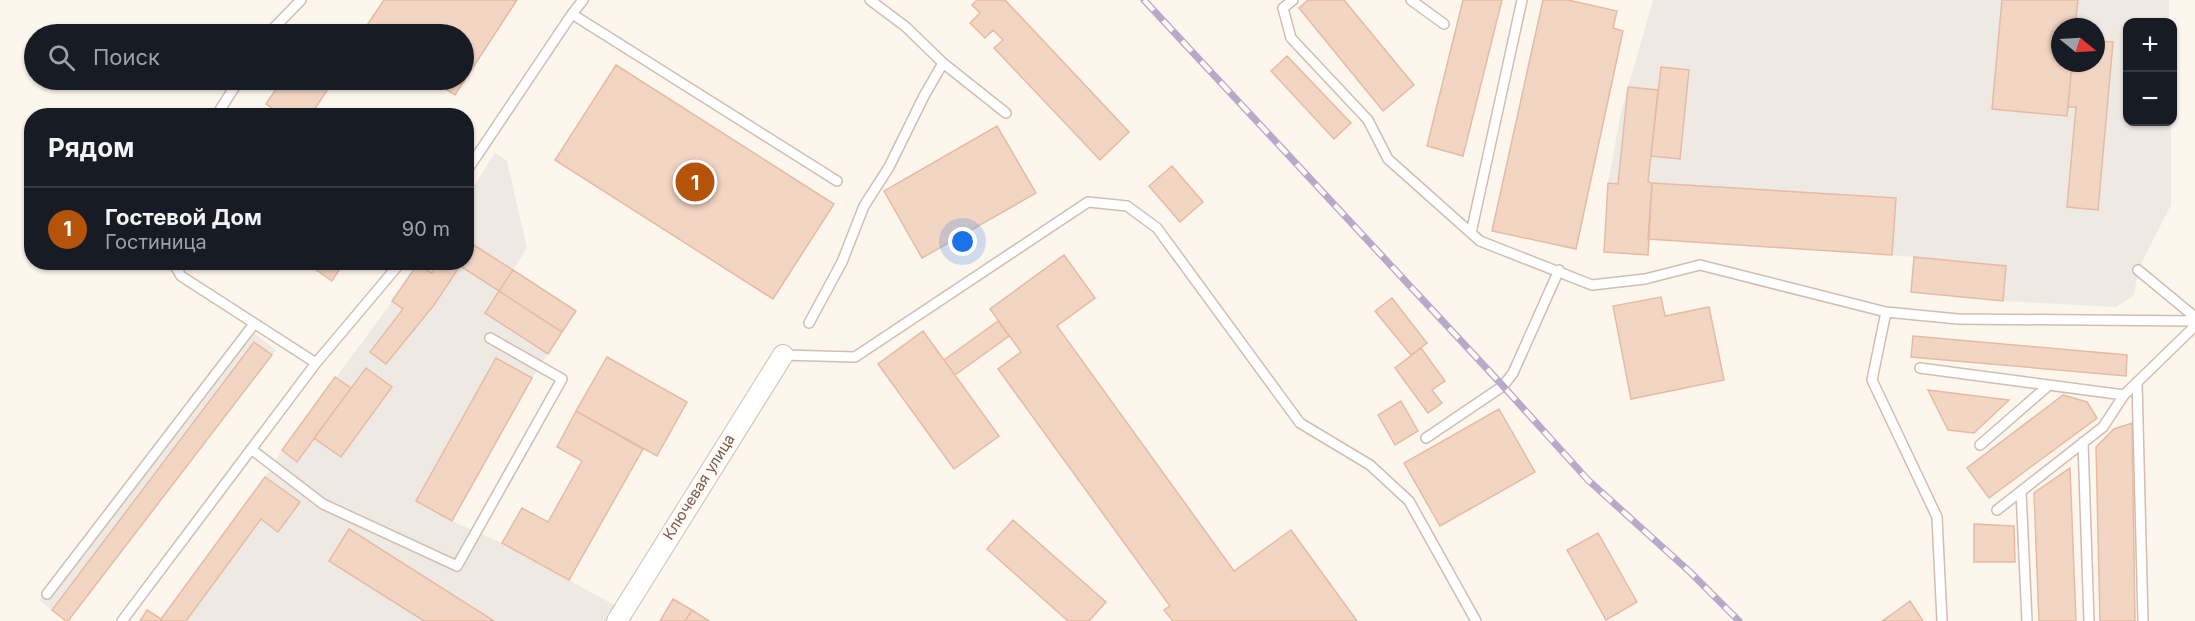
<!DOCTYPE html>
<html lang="ru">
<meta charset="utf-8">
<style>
body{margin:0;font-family:Inter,sans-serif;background:#242831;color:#f1f3f6}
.controls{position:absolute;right:18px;top:18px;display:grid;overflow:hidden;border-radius:12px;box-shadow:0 2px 4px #0004}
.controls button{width:54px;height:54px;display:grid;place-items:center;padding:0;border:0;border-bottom:2px solid #363941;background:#171b24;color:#f1f3f6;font:30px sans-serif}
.compass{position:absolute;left:2051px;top:18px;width:54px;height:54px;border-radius:50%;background:#171b24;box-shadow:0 2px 4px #0004;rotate:108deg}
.you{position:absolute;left:963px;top:242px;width:21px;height:21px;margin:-15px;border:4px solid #fff;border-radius:50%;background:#1a73e8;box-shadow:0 0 0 9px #1a73e833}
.badge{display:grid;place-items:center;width:39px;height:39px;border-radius:50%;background:#b45309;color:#fff;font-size:20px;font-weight:700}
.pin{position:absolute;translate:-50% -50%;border:3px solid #fff;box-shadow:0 2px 6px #0006}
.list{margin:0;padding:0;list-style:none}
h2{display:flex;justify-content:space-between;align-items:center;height:78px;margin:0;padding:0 24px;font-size:26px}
h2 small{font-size:20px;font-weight:400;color:#9ea1a6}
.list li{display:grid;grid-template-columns:39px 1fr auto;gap:18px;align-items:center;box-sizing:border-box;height:84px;padding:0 24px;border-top:2px solid #363941}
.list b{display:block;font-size:22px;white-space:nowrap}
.list p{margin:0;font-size:20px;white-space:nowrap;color:#9ea1a6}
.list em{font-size:20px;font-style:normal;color:#9ea1a6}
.icon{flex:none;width:33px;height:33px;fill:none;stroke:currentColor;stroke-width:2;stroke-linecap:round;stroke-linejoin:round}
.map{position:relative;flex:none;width:2195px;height:621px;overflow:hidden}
.search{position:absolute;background:#171b24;box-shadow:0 2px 4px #0004;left:24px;top:24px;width:450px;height:66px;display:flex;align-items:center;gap:15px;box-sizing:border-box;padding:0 21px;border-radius:33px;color:#9ea1a6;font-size:22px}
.panel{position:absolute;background:#171b24;box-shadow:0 2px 4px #0004;left:24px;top:108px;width:450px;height:162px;border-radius:24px}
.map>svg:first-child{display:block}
</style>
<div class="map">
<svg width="2195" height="621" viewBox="0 0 2195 621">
<rect width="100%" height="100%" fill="#fdf6ec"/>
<path fill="#efe9e4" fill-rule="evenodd" d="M 1653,0 L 2169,0 L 2169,22 L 2128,22 L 2128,122 L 2171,122 L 2171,205 L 2138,270 L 2134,295 L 2116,307 L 2003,301 L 1911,292 L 1914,257 L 1892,255 L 1649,239 L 1648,255 L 1604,252 L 1608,183 L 1621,112 ZM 2060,27 L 2096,27 L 2096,63 L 2060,63 Z
M 495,153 L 507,161 L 527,248 L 513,270 L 576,311 L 532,378 L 452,521 L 502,543 L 616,606 L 607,621 L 140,621 L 147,610 L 161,619 L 265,477 L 282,450 L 406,283 L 417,265 L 419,262 L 466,262 L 467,197 Z
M 247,328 L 276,350 L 68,621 L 66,621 L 39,600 Z"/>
<path fill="#f3d5c3" stroke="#e6bba3" stroke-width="1.5" d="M 384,0 L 517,0 L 455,95 L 431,80 L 464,80 L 464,34 L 361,34 Z
M 977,0 L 1005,0 L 1129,132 L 1100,160 L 994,48 L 1003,40 L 993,30 L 985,38 L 970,23 L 980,13 L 972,5 Z
M 1308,0 L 1344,0 L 1414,85 L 1383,111 L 1299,8 Z
M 1463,0 L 1502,0 L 1463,156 L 1427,146 Z
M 1543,0 L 1568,0 L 1617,11 L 1613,28 L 1623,31 L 1576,249 L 1492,231 Z
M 2002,0 L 2078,0 L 2075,27 L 2060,27 L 2060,63 L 2072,63 L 2067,116 L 1992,109 Z
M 318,25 L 333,34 L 312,34 Z
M 2096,41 L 2113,42 L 2098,210 L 2067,207 L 2076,107 L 2068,107 L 2072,63 L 2096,63 Z
M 1287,56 L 1351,123 L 1334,139 L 1271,71 Z
M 616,65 L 834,204 L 773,299 L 555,160 Z
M 1661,67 L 1689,70 L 1680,159 L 1651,156 Z
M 282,80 L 334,80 L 310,116 L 284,116 L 266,104 Z
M 1628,87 L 1658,90 L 1648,182 L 1652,183 L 1648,255 L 1604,252 L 1608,183 L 1618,184 Z
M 997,126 L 1036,193 L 922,258 L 884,191 Z
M 1172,166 L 1203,202 L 1180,222 L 1149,186 Z
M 1652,183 L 1896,198 L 1892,255 L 1648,239 Z
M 466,240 L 513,270 L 499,291 L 454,262 L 466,262 Z
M 1064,255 L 1095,298 L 1057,326 L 1234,571 L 1291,530 L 1357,621 L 1173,621 L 1164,610 L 1170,606 L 998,369 L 1021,352 L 990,309 Z
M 1914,257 L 2006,266 L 2003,301 L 1911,292 Z
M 305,262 L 344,262 L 332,281 Z
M 439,262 L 454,262 L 460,266 L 434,305 L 386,364 L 370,352 L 403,309 L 392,301 L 417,265 L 432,273 Z
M 513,270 L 576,311 L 562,332 L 499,291 Z
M 499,291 L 562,332 L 548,354 L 485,313 Z
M 1661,297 L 1665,316 L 1709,307 L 1724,380 L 1631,399 L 1613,306 Z
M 1392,298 L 1427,343 L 1411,355 L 1375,311 Z
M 998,321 L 1009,336 L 955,375 L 944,360 Z
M 923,331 L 999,436 L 954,469 L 878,364 Z
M 1913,336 L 2127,355 L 2126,376 L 1911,357 Z
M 254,342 L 272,355 L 68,621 L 66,621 L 52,610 Z
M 1421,348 L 1445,381 L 1432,390 L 1442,403 L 1428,413 L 1395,368 Z
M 607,357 L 687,402 L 657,456 L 576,411 Z
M 496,358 L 532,378 L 452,521 L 416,501 Z
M 366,368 L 392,387 L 341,457 L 314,438 Z
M 335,377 L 351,388 L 297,462 L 282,450 Z
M 1928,390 L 2009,400 L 1974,433 L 1948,430 Z
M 2063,395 L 2087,402 L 2097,418 L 1989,498 L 1967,468 Z
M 1401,401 L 1418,431 L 1395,445 L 1378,415 Z
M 1499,409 L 1535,472 L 1440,526 L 1404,463 Z
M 576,411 L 643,449 L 569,580 L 502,543 L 522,508 L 548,522 L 582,461 L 557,447 Z
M 2132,423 L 2135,621 L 2100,621 L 2096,447 L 2114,429 Z
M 2070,468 L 2076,621 L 2039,621 L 2034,493 Z
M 265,477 L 300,502 L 278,532 L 261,519 L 186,621 L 164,621 L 161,619 Z
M 1013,520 L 1106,602 L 1089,621 L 1068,621 L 987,549 Z
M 1974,524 L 2014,526 L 2015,562 L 1974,562 Z
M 349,529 L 494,621 L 424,621 L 329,561 Z
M 1598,533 L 1637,602 L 1606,620 L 1567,550 Z
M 673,599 L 692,610 L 685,621 L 660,621 Z
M 1910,601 L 1923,621 L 1882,621 L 1895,612 Z
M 147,610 L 161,619 L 164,621 L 140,621 Z
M 692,610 L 709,621 L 685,621 Z"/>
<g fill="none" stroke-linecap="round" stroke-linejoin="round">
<defs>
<path id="service" d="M 870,0 L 906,27 L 943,63 L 1006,113
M 1293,0 L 1283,8 L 1291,38 L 1368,120 L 1388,159 L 1480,241 L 1592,285 L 1645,279 L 1700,265 L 1886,312 L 1958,319 L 2195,321
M 1411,0 L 1444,24
M 572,14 L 837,181
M 268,34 L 301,0
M 216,116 L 239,80
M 466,172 L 572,14 L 583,0
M 1471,233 L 1522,0
M 173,262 L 181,276 L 316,363
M 2138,270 L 2195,317
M 1886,312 L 1872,380 L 1937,517 L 1942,621
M 809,323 L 842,262 L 864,206 L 889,167 L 924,96 L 943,63
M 783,355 L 855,357 L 1088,202 L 1127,206 L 1157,228 L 1300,423 L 1370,465 L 1409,501 L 1476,621
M 1920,368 L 2124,395 L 2195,326
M 2137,382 L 2143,621
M 1426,438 L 1503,386 L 1513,373 L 1559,270
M 2083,442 L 2089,621
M 1980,445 L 2049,385
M 251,449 L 323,504 L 457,566 L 562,379 L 490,338
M 2021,491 L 2027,621
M 1997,510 L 2103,427 L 2124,395
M 47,594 L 254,324
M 122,621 L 316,363 L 401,262"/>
<path id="minor" d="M 617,621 L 783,355"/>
</defs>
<use href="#service" stroke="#d1beb0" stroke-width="12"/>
<use href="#minor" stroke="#d1beb0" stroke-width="22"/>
<use href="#service" stroke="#fff" stroke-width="9"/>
<use href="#minor" stroke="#fff" stroke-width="20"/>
<defs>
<path id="rail" d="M 1144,0 L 1503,386 L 1588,480 L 1690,572 L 1739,621"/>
</defs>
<use href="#rail" stroke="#b9a8c9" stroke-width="7"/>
<use href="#rail" stroke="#fffaf3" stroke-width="4.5" stroke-dasharray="14" stroke-linecap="butt"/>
</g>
<g text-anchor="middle" stroke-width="6" stroke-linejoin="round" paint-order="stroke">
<g font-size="15" fill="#7a5c4d" stroke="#fffaf3">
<text transform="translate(699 487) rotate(-58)" y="5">Ключевая улица</text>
</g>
</g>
</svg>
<div class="controls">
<button>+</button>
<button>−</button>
</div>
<svg class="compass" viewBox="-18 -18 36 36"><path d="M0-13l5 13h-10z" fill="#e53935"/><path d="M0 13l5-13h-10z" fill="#9ea1a6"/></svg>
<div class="you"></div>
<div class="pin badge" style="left:695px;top:182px">1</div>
<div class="search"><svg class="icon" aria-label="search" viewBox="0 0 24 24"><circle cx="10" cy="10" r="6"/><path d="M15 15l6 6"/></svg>Поиск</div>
<section class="panel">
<h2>Рядом<small></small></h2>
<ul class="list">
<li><span class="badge">1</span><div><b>Гостевой Дом</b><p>Гостиница</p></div><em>90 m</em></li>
</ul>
</section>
</div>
